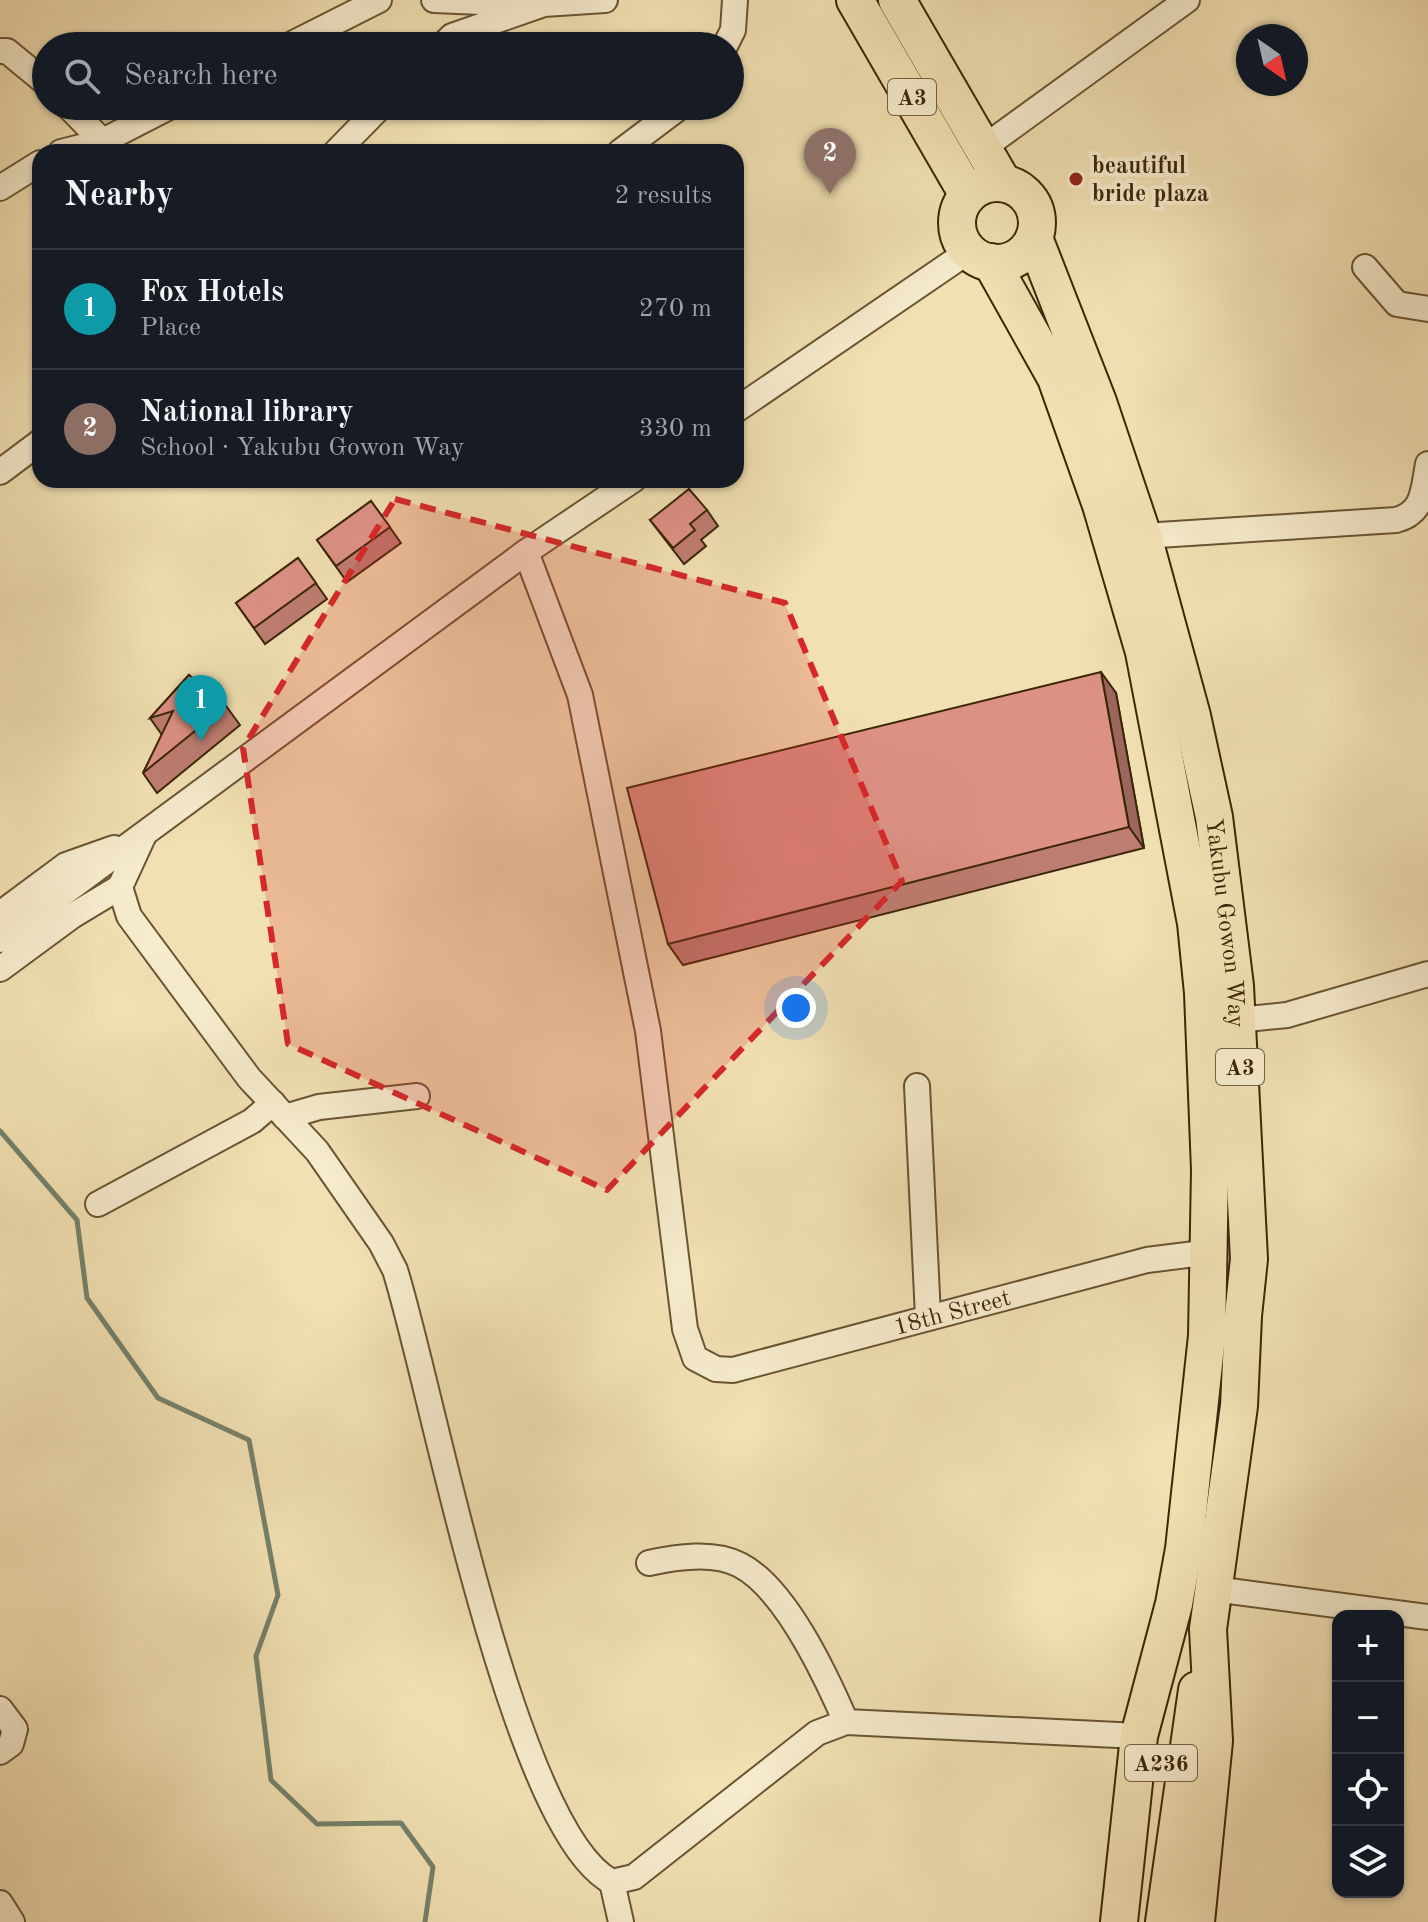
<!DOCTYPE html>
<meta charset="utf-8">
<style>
body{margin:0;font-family:"Old Standard TT",serif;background:#20242c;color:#f1f3f6}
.controls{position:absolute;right:24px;bottom:24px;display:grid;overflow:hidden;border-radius:16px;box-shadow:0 2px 6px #0004}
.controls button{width:72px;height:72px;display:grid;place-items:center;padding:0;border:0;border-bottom:2px solid #363941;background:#171b24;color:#f1f3f6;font:40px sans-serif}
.compass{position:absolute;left:1236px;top:24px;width:72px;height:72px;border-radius:50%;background:#171b24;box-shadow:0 2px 6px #0004;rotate:146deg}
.you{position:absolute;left:796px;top:1008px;width:28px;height:28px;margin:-20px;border:6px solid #fff;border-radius:50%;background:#1a73e8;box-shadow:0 0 0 12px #1a73e833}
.badge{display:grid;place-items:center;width:52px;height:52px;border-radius:50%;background:#b45309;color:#fff;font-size:26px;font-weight:700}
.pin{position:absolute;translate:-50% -66px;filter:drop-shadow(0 2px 4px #0008)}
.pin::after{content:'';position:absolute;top:42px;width:28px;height:24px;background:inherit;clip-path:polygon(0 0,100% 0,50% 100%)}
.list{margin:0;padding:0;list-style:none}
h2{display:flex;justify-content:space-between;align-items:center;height:104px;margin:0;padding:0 32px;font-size:34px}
h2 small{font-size:26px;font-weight:400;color:#9ea1a6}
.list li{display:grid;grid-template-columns:52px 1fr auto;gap:24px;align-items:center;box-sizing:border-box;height:120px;padding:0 32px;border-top:2px solid #363941}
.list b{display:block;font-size:30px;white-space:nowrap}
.list p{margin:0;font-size:26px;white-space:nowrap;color:#9ea1a6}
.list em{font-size:26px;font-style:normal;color:#9ea1a6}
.icon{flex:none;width:44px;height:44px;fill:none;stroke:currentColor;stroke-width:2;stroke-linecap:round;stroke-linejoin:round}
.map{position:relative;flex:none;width:1428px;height:1922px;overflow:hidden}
.search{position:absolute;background:#171b24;box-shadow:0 2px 6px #0004;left:32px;top:32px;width:712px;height:88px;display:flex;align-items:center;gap:20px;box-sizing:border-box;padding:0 28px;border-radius:44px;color:#9ea1a6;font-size:30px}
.panel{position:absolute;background:#171b24;box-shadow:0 2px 6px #0004;left:32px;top:144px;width:712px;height:344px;border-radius:24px}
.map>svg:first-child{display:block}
</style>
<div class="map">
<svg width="1428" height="1922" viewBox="0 0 1428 1922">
<rect width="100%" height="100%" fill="#f1e0b2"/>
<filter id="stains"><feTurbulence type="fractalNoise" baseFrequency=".0025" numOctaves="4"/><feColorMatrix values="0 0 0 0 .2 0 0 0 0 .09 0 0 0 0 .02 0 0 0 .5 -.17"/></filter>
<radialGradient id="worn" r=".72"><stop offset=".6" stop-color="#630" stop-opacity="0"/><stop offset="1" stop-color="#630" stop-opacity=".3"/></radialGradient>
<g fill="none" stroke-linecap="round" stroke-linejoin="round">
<path stroke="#75816a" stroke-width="5" d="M 0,1131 L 77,1220 L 87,1298 L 158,1398 L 249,1440 L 278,1595 L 256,1656 L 271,1780 L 317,1824 L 401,1823 L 433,1867 L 425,1922"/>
<defs>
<g id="minor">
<path d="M 434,0 L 530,4"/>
<path d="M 288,46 L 379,0"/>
<path d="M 442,46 L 452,36 L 544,4 L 605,0"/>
<path d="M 725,46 L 733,30 L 735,0"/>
<path d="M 0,51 L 7,51 L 46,83"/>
<path d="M 68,106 L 111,150"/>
<path d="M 983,148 L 1187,0"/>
<path d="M 61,152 L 101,142 L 171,106"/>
<path d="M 336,152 L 381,106"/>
<path d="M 620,152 L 681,106"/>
<path d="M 0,188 L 40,163"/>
<path d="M 1365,267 L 1397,304 L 1428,309"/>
<path d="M 736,410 L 969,251"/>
<path d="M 0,472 L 40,442"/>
<path d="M 1143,536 L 1396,520 C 1424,513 1423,490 1428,464"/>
<path id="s1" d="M 526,552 L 580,695 L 648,1031 L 685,1329 L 695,1358 L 716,1369 L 733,1370 L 1147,1260 L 1211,1252"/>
<path d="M 143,837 L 120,887 L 129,916 L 249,1078 L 317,1151 L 381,1243 L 395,1270 C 432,1387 513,1831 612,1882 L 634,1877 L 817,1733 L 846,1722 L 1139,1736"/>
<path d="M 0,914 L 66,865 L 114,848"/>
<path d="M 0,940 L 526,552 L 633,480"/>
<path d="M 0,969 L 72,916 L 120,887"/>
<path d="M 1238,1020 L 1287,1015 L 1428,974"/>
<path d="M 917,1086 L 928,1317"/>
<path d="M 285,1117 L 319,1107 L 417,1096"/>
<path d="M 98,1204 L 252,1121 L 273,1103"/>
<path d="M 649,1563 C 676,1557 714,1551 740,1565 C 786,1589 826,1676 846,1722"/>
<path d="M 1214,1589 L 1428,1617"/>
<path d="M 0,1709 L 15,1729 L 11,1744 L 0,1752"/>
<path d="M 612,1882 L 621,1922"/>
<path d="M 0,1903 L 12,1922"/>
</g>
<g id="highway">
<path d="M 855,0 L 968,195"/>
<path d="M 897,0 L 1003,183"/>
<circle cx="997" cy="223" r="40"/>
<path id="s2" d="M 1034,238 L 1098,402 L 1143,536 L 1192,716 L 1214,817 L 1235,986 L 1249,1259 L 1243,1316 L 1239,1406 L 1208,1629 L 1214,1741 L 1196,1922"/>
<path d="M 991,262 L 1056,378 L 1101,505 L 1144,652 L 1196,923 L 1203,993 L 1210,1170 L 1207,1336 L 1184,1549 L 1174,1604 L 1139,1736 L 1119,1922"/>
<path d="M 1164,1922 L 1197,1690"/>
</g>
</defs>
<use href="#minor" stroke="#695432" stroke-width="28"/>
<use href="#highway" stroke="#3c2608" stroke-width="40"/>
<use href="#minor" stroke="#f6ebcd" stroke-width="24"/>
<use href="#highway" stroke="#f1e0b2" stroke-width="36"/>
</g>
<path fill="#be7d72" stroke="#3c2608" stroke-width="2" d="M 371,501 L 401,543 L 347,582 L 317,540 Z
M 707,510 L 718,526 L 701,540 L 706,546 L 684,564 L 650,520 Z
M 298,558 L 327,599 L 265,644 L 236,603 Z
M 189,675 L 226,706 L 240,725 L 157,793 L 143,773 L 162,735 L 150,718 Z
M 1116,693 L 1144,848 L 683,965 L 668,944 Z"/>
<path fill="#9b665d" stroke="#3c2608" stroke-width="2" d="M 1101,672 L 1116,693 L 1144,848 L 1129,827 Z"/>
<path fill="#dd9185" stroke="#3c2608" stroke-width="2" d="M 689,489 L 707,510 L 690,524 L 695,530 L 673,548 L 650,520 Z
M 371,501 L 390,527 L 336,566 L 317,540 Z
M 298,558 L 316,583 L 254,628 L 236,603 Z
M 1101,672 L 1129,827 L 668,944 L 627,788 Z
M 189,675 L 226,706 L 143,773 L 173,711 L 150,718 Z"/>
<path fill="#d62828" fill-opacity="0.2" stroke="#d62828" stroke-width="6" stroke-dasharray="16 10" stroke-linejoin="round" d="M 395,499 L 785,603 L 902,881 L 607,1190 L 288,1044 L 243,748 Z"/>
<circle fill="#8f2418" stroke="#f6ebcd" stroke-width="3" cx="1076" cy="179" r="8"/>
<g text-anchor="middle" stroke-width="8" stroke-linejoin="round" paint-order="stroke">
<g fill="#f6ebcd" stroke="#746143" stroke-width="2">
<rect x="888" y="79" width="48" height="36" rx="6"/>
<rect x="1216" y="1049" width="48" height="36" rx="6"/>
<rect x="1125" y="1745" width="72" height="36" rx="6"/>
</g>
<g font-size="22" font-weight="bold" fill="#3c2608">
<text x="912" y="105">A3</text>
<text x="1240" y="1075">A3</text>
<text x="1161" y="1771">A236</text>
</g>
<g font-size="24" font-weight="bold" fill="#3c2608" stroke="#f6ebcd" text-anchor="start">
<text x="1092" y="173">beautiful<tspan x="1092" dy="28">bride plaza</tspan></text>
</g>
<g font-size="24" fill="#3c2608" stroke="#f6ebcd">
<text dy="8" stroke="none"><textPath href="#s2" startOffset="714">Yakubu Gowon Way</textPath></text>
<text dy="8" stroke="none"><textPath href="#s1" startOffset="1094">18th Street</textPath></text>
</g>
</g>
<rect width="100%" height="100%" filter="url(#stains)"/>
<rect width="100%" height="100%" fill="url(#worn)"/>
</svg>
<div class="controls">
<button>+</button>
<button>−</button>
<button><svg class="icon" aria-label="locate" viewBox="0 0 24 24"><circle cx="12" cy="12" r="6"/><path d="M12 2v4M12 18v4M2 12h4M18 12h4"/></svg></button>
<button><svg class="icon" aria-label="layers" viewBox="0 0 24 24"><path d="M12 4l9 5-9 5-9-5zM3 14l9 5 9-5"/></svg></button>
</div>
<svg class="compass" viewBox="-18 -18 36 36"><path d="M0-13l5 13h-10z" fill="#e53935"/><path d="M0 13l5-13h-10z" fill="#9ea1a6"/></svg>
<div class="you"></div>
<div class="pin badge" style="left:201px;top:741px;background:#0f9aa8">1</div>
<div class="pin badge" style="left:830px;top:194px;background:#8d6e63">2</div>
<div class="search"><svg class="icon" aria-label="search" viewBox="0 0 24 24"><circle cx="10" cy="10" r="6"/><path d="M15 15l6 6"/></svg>Search here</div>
<section class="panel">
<h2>Nearby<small>2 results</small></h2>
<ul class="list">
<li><span class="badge" style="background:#0f9aa8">1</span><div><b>Fox Hotels</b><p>Place</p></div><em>270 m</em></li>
<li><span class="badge" style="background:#8d6e63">2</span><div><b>National library</b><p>School · Yakubu Gowon Way</p></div><em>330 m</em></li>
</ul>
</section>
</div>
